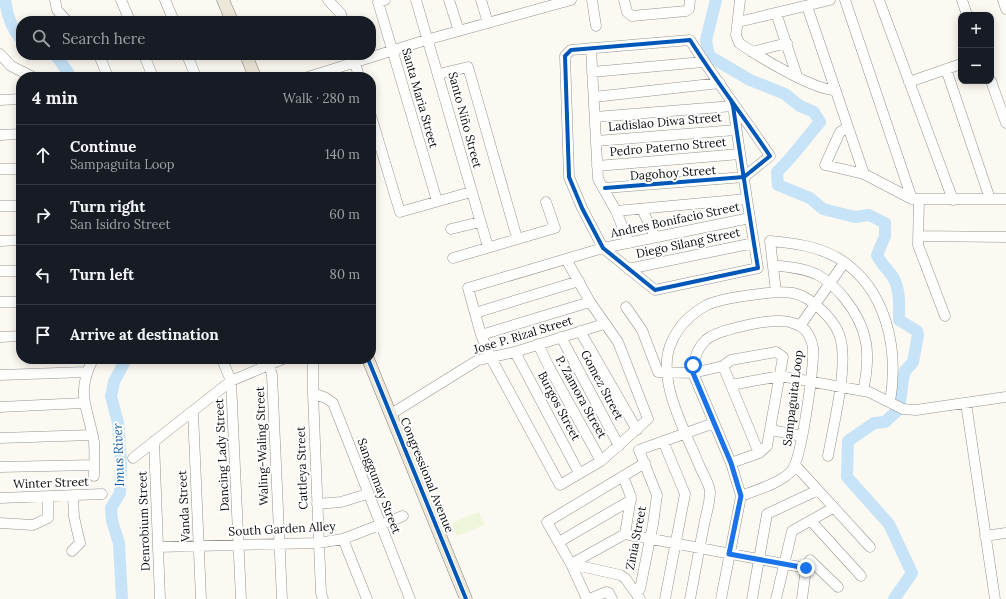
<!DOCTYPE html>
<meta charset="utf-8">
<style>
body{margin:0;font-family:Lora,serif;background:#242831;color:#f1f3f6}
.controls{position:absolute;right:12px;top:12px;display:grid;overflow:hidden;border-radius:8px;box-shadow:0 2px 10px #0003}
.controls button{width:36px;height:36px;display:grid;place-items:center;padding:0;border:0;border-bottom:1px solid #363941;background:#171b24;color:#f1f3f6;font:20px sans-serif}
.stop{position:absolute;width:12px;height:12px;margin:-9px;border:3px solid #1a73e8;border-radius:50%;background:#fff}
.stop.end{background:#1a73e8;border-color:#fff;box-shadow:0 1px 4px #0008}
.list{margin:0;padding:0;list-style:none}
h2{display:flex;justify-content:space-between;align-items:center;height:52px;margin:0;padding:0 16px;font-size:17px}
h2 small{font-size:13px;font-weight:400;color:#9ea1a6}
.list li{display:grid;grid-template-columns:26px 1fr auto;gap:12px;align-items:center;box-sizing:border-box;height:60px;padding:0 16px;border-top:1px solid #363941}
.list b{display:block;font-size:15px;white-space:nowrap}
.list p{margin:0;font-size:13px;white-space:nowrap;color:#9ea1a6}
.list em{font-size:13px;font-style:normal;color:#9ea1a6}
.icon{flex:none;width:22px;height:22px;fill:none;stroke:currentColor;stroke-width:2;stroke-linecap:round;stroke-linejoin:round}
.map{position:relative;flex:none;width:1006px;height:599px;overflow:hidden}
.search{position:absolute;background:#171b24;box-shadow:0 2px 10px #0003;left:16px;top:16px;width:360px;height:44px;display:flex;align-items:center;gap:10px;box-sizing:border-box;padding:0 14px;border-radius:16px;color:#9ea1a6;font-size:15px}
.panel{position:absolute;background:#171b24;box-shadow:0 2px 10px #0003;left:16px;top:72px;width:360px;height:292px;border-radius:16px}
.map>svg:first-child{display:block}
</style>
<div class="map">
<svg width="1006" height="599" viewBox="0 0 1006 599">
<rect width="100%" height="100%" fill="#fbf9f1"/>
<path fill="#edf5da" d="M 479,512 L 484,525 L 457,536 L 452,523 Z"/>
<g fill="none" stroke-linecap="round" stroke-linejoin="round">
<path stroke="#c6e3f7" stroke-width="12" d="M 5,0 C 7,15 11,28 21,39
M 716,0 L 706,40 L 709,56 L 750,80 L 785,94 L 800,106 L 814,112 L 820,122 C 805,139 793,157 777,172 L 778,185 L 810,198 L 823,209 L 855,217 L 869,215 L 885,223 L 885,236 L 877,255 C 880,263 885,266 890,273 C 901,286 899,305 899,320 L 917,331 L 918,335 L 913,362 L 905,371 L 903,379 L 899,409 L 885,422 L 874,423 L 848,441 L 847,477 L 889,524 L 912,573 L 894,599
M 54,55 L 58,58 L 71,77
M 122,599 L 119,543 L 112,521 L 111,508 L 120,493 L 121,463 L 118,423 L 111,396 L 114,382 L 126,359"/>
<defs>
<path id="minor" d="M 55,0 L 57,10 L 67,21
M 121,0 L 130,21
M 165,0 L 174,21
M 328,0 L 341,14 L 343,21
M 385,0 L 378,2 L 437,201
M 416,0 L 488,247
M 449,0 L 459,31
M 481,0 L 488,23
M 592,0 L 596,26
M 624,0 L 627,12 L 632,16 L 686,11 L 689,9 L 690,0
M 740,0 L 736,35 L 739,43 C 758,56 813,90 835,90
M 845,0 L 912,199
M 879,0 L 953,200
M 962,0 L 967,15
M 1003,0 L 1006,9
M 807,6 L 864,174
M 776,13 L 797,76
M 738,22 L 830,0
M 591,48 L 598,179 L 616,211 L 629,243
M 752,52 L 787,43
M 0,54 L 11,66 L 33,77
M 99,55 L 108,77
M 144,55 L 153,77
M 187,55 L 196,77
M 353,55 L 359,77
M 946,69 L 990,199
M 592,72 L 703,62
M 439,74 L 468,67 L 517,238
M 308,77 L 426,40 L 571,0
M 991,81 L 1006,123
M 909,82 L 961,64
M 594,97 L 720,83
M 0,100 L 21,99
M 371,116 L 400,212 L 471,192
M 595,117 L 733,106
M 848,127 L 840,132 L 825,165 L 864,174 L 912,199 L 1006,199
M 0,135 L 21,134
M 596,141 L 736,130
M 597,166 L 740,154
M 0,169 L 21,169
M 605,188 L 744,177 L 770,156 C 744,117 715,80 690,40 L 571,50 L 565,56 L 569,177 L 582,208 L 603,248 L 655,290 L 758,268 C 749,214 741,160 733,106 L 731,100
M 919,199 L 918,245 L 945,316
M 0,206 L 21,206
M 642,209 L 655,237
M 616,211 L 747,199
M 451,229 L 480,222
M 918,236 L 1006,237
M 0,241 L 21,240
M 453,258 L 555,228 L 546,202
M 566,259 L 590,302 L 618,342 L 648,419 L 601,461 L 560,485 L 491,358 L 481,335 L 468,288 L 603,248 L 750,218
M 773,265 C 788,267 805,268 818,275 C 829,281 837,289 845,299 C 869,329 871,355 863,391
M 628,269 L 754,243
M 0,271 L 21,271
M 776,292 L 770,241 C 793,243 817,246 838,258 C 887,288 899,349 890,402
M 0,302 L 21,302
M 626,307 L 642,330 L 658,372 L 693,373 L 723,366 L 731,360 L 776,352 L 783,357 L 767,446 L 759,453 L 731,463
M 475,313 L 579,281
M 800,326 L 844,263
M 580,331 L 637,430
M 481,335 L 590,302
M 0,337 L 21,336
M 561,337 L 619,446
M 538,344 L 549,367 L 601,461
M 515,352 L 579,473
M 93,359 C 75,395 88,407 94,442 C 95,453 94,465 94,476
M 222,359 L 231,381 L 241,599
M 267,359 L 272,375 L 282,599
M 313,359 L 313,393 L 321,593 L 323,599
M 723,366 L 759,453
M 0,375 L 86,372
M 731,385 L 780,376 L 869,392 L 903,409 L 916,410 L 1006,397
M 313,393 L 326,398 L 333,403 L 410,599
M 966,403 L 995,599
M 0,407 L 83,403
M 193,412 L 201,599
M 391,414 L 478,360 L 515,352 L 604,324
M 771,430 L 802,436
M 0,438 L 92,435
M 154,441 L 160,599
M 663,441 L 685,494 L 665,599
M 133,458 L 231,381 L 283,359
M 795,465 L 870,547
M 0,467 L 94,465
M 623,476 L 631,497 L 625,534
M 0,498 L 102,494
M 317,504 L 341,502 L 367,494
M 811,521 L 861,576
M 0,523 L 33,525 L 48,518 L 48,497
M 985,536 L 1006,533
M 343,539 L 367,599
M 559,542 L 631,500
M 158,547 L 318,543 L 343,539 L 403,516
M 72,551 L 80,543 L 74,517 L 73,496
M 571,564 L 625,534 L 806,568
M 571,564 L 620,575 L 625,578 L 640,599
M 634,590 L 640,589 L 653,524 L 657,495 L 639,450 L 714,423
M 587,599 L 571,564 L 547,522 L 645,463
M 589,599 L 606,592 L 609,593 L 612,599
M 690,599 C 695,574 699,549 704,525 C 706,514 710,503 710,492 C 710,485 703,474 700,467 C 686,432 654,378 672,341 C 679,326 692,313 707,305 C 721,298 777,290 793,293 C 810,296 833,318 839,334 C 850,362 833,426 828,456
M 721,599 L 741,496 L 731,463 L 693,373 C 694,361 696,349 706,340 C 716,330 766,320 781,321 C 790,321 801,325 806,331 C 810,336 812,342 813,348 C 814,367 802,457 792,470 C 784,482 754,491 741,496
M 752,599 L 767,514 L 818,490
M 776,599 L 792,531 L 833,508
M 802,599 L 806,568 L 810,560 L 838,587"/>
<path id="major" d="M 223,0 L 232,21
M 246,55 L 255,77
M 368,359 L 466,599"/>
</defs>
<use href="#minor" stroke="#949390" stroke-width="11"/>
<use href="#major" stroke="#81817d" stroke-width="13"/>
<use href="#minor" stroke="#fefefd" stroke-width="10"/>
<use href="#major" stroke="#ede8d8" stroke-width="12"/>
<defs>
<path id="cycleway" d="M 605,188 L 744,177 L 770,156 C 744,117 715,80 690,40 L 571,50 L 565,56 L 569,177 L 582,208 L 603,248 L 655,290 L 758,268 C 749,214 741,160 733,106 L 731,100
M 368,359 L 466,599"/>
</defs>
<use href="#cycleway" stroke="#fff" stroke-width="6"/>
<use href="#cycleway" stroke="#0057b8" stroke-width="4"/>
</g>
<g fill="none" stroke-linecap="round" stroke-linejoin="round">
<path stroke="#1a73e8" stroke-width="5" d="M 693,365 L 693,373 L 731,463 L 741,496 L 729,554 L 806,568"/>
</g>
<g text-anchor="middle" stroke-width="4" stroke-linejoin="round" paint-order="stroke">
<g font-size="12" fill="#0d0d0d" stroke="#fff">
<text transform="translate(420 98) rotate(74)" y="4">Santa Maria Street</text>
<text transform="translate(465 120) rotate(75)" y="4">Santo Niño Street</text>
<text transform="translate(665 122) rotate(-5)" y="4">Ladislao Diwa Street</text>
<text transform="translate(668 147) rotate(-5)" y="4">Pedro Paterno Street</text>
<text transform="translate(673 173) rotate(-4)" y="4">Dagohoy Street</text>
<text transform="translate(675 220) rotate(-12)" y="4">Andres Bonifacio Street</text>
<text transform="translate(688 243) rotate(-12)" y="4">Diego Silang Street</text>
<text transform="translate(523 335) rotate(-17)" y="4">Jose P. Rizal Street</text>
<text transform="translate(602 385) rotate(62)" y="4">Gomez Street</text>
<text transform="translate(581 397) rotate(61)" y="4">P. Zamora Street</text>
<text transform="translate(793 398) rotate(-83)" y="4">Sampaguita Loop</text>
<text transform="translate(559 406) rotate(62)" y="4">Burgos Street</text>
<text transform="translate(262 446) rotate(-92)" y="4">Waling-Waling Street</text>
<text transform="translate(222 455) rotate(-93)" y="4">Dancing Lady Street</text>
<text transform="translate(302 468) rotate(-92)" y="4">Cattleya Street</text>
<text transform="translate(427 475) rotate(68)" y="4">Congressional Avenue</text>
<text transform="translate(51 483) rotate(-2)" y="4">Winter Street</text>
<text transform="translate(379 486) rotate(69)" y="4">Sanggumay Street</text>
<text transform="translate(184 506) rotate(-93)" y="4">Vanda Street</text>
<text transform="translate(144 521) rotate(-92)" y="4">Denrobium Street</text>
<text transform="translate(282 529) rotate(-3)" y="4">South Garden Alley</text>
<text transform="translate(636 538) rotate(-79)" y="4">Zinia Street</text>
</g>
<g font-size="13" font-style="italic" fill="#115da4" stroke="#fff">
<text transform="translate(118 455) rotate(-92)" y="5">Imus River</text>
</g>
</g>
</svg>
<div class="controls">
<button>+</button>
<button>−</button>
</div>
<div class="stop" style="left:693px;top:365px"></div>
<div class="stop end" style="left:806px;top:568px"></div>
<div class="search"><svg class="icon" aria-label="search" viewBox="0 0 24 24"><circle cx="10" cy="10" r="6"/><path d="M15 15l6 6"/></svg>Search here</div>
<section class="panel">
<h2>4 min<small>Walk · 280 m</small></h2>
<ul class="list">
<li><svg class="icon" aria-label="ahead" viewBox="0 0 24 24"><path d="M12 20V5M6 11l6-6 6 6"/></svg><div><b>Continue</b><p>Sampaguita Loop</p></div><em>140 m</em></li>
<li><svg class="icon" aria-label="right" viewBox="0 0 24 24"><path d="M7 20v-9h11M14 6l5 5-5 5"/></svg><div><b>Turn right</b><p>San Isidro Street</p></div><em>60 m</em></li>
<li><svg class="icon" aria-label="left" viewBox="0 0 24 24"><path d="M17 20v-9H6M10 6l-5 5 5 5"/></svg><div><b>Turn left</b></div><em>80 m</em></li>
<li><svg class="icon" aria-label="arrive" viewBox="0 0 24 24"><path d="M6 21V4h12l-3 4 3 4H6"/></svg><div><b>Arrive at destination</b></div></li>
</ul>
</section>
</div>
